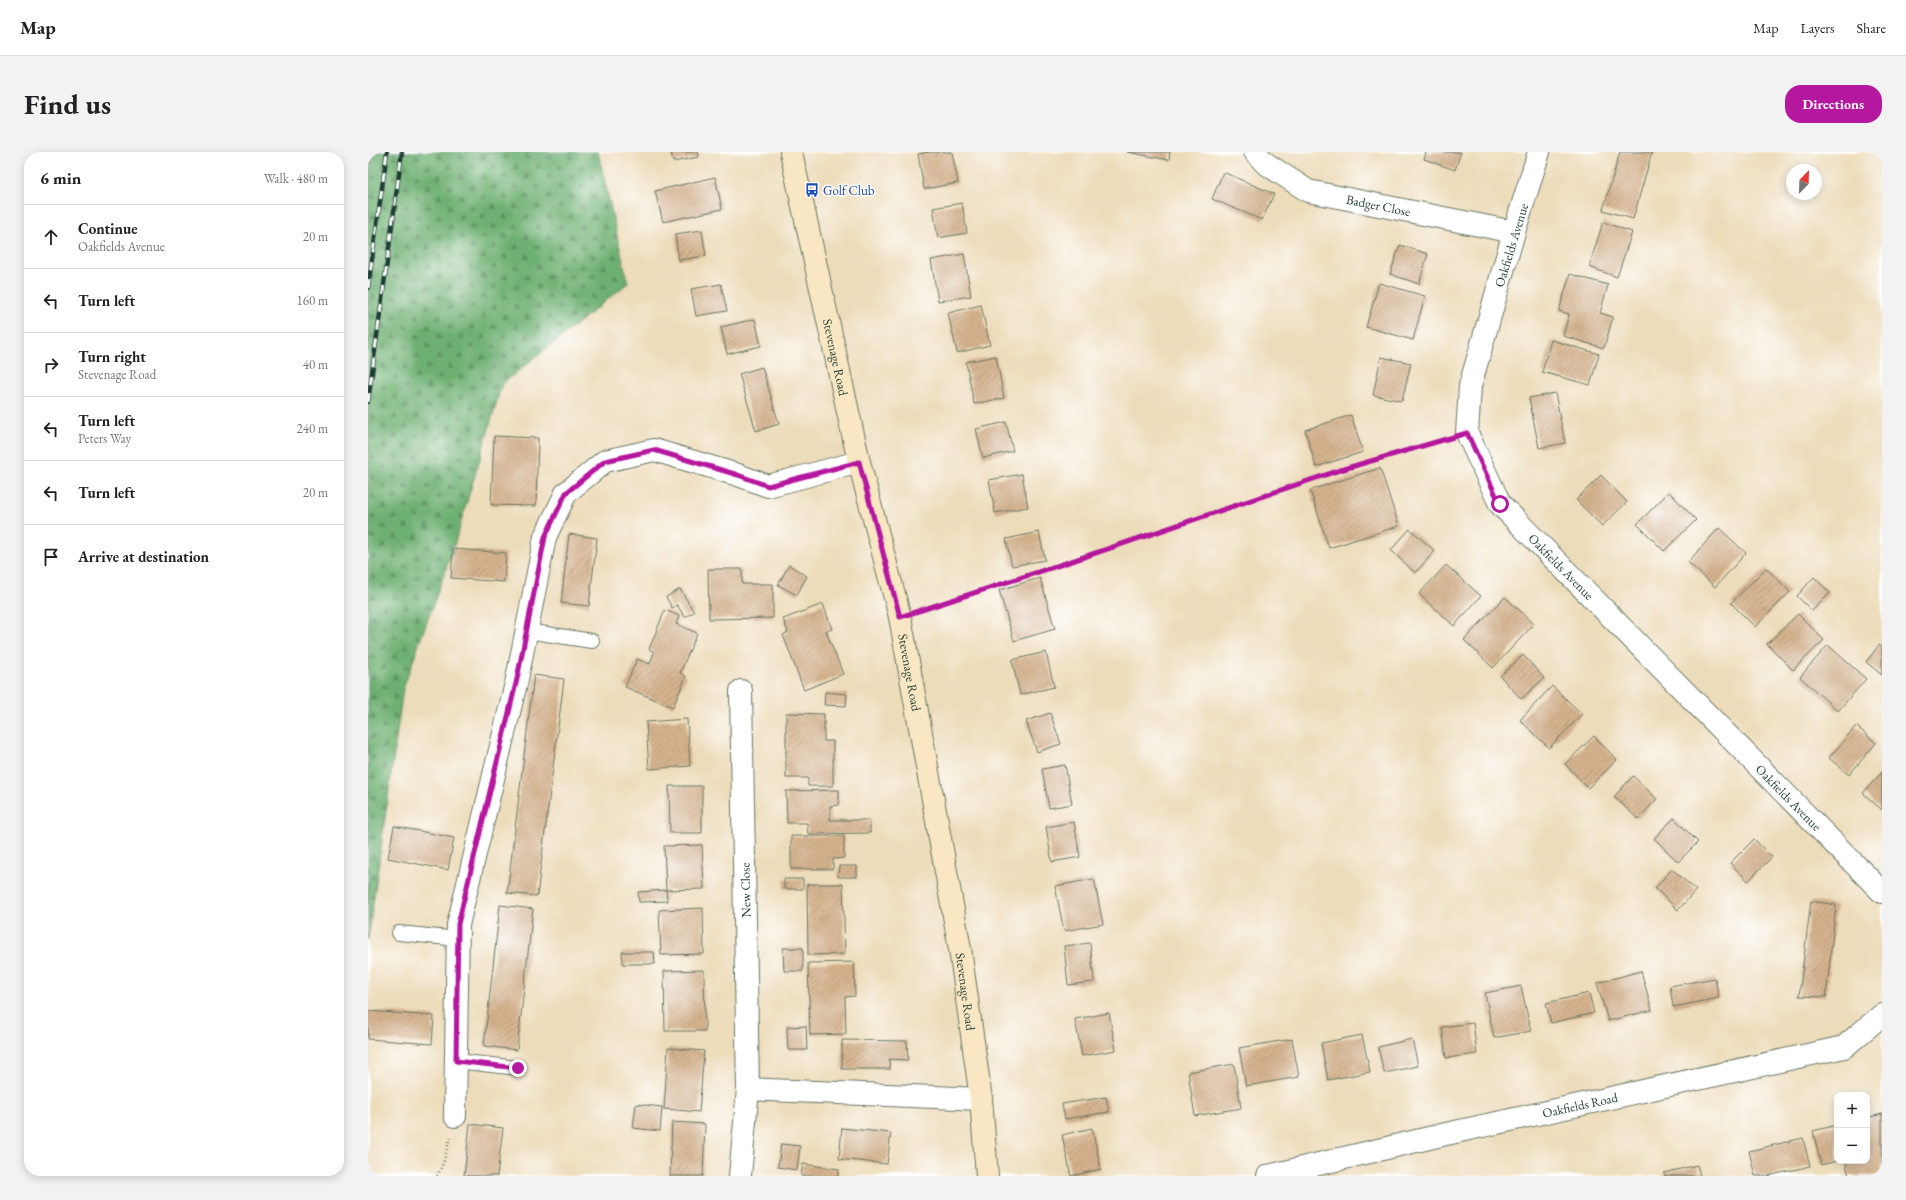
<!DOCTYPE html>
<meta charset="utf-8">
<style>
body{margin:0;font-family:"EB Garamond",serif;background:#f2f2f2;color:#202124}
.controls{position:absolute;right:12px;bottom:12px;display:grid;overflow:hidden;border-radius:8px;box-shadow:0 2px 10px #0003}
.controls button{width:36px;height:36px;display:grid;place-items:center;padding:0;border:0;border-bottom:1px solid #e0e0e0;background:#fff;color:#202124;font:20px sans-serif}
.compass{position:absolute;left:1418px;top:12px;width:36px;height:36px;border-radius:50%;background:#fff;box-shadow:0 2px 10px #0003;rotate:23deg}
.stop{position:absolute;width:12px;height:12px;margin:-9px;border:3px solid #b5179e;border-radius:50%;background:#fff}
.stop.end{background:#b5179e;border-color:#fff;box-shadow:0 1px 4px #0008}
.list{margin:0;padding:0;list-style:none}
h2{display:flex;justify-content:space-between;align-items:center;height:52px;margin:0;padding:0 16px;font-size:17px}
h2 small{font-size:13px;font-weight:400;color:#757577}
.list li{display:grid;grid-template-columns:26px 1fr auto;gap:12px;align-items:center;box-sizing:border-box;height:64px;padding:0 16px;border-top:1px solid #e0e0e0}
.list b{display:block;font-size:15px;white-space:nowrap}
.list p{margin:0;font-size:13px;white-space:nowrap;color:#757577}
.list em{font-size:13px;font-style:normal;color:#757577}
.icon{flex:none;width:22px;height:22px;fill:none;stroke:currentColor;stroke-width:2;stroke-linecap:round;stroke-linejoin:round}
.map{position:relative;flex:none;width:1514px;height:1024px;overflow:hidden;border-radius:16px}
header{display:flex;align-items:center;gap:24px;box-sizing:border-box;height:56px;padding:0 20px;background:#fff;border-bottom:1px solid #e0e0e0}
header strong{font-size:19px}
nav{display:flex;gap:22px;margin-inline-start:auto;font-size:14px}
.intro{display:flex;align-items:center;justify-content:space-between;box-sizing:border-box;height:96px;padding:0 24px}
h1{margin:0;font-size:28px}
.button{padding:10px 18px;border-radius:16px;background:#b5179e;color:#fff;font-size:14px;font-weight:700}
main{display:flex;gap:24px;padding:0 24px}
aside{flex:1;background:#fff;border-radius:16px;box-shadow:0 2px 10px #0003}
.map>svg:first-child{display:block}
</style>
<header>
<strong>Map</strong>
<nav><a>Map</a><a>Layers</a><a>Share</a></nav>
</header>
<div class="intro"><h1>Find us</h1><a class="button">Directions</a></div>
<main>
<aside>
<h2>6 min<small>Walk · 480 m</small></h2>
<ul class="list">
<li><svg class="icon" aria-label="ahead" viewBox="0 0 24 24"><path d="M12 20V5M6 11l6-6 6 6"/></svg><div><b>Continue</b><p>Oakfields Avenue</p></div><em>20 m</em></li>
<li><svg class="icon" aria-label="left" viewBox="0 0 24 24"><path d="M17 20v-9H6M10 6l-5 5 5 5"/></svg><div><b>Turn left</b></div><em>160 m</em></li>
<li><svg class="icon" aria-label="right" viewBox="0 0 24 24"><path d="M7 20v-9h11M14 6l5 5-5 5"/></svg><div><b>Turn right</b><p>Stevenage Road</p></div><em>40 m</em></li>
<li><svg class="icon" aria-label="left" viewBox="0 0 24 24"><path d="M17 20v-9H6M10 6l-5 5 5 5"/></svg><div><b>Turn left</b><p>Peters Way</p></div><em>240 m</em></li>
<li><svg class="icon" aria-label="left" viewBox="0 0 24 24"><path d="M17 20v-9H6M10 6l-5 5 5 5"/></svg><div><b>Turn left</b></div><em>20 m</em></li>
<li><svg class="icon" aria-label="arrive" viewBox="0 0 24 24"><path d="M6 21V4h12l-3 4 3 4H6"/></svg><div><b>Arrive at destination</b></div></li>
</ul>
</aside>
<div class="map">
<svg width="1514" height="1024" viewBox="0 0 1514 1024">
<defs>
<pattern id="forest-firs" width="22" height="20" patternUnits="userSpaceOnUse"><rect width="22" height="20" fill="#6eb072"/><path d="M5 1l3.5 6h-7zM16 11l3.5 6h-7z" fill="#5a905e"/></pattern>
<pattern id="building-hatch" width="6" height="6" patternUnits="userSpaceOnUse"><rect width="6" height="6" fill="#d6b38e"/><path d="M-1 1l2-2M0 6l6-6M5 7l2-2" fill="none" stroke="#ad9375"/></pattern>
</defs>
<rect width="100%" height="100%" fill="#fff"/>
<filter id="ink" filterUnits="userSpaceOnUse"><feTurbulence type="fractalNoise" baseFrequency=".025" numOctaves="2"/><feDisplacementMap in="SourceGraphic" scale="8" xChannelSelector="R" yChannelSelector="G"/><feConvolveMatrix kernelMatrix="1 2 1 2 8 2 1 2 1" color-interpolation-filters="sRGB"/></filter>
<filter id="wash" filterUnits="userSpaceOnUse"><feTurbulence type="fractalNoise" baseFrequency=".012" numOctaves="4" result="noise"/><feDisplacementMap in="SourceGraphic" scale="16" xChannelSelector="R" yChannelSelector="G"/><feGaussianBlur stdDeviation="0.9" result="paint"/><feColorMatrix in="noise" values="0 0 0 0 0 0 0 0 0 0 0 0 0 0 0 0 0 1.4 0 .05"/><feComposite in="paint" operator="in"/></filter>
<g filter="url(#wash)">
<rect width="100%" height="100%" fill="#eddcba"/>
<path fill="url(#forest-firs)" stroke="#467653" d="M 0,0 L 230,0 L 260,131 L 134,232 L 85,397 L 35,537 L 0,788 Z"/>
<g id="blocks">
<path fill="url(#building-hatch)" d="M 303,0 L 330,0 L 331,5 L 305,10 Z
M 561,0 L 584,0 L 590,31 L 556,37 L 550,2 Z
M 759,0 L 802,0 L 801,8 Z
M 1058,0 L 1093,0 L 1087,18 L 1056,7 Z
M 1252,0 L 1284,0 L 1265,67 L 1235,58 Z
M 855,20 L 906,42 L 894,68 L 844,47 Z
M 347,25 L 354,57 L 295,70 L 287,39 Z
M 594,51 L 599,81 L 570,86 L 565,56 Z
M 1235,70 L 1264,80 L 1249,125 L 1221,115 Z
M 334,78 L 338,104 L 311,108 L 307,82 Z
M 1032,93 L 1060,102 L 1051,132 L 1022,122 Z
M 596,102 L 603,144 L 570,149 L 563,108 Z
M 1202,122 L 1240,133 L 1232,161 L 1245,165 L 1236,196 L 1195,184 L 1201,162 L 1191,159 Z
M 1011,131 L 1057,144 L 1045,188 L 998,175 Z
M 353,132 L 359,159 L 328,164 L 323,137 Z
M 613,153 L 622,193 L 589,201 L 580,161 Z
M 387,167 L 393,194 L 359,202 L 353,175 Z
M 1183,188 L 1231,202 L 1222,233 L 1174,220 Z
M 628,204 L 636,246 L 606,252 L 598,210 Z
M 1013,205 L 1043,211 L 1034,249 L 1005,243 Z
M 394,215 L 411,272 L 388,279 L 371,222 Z
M 1187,241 L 1197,291 L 1171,296 L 1161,246 Z
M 983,263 L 995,300 L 948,315 L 937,278 Z
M 638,270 L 645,299 L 615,306 L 608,277 Z
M 126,284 L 170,286 L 168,354 L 123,353 Z
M 1012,316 L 1031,374 L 961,396 L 942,338 Z
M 654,322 L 660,355 L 627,361 L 621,328 Z
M 1233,323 L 1259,350 L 1234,374 L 1208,348 Z
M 1301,340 L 1328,368 L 1296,399 L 1269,372 Z
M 1351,376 L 1378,401 L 1347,435 L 1320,410 Z
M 1042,377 L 1067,399 L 1047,421 L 1023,398 Z
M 671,380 L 677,408 L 644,414 L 638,387 Z
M 201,382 L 229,386 L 221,454 L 193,451 Z
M 85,397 L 138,401 L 136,430 L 83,426 Z
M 421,413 L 439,424 L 429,443 L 410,433 Z
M 1078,413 L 1113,444 L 1086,474 L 1051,442 Z
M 1398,416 L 1422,440 L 1387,475 L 1363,451 Z
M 340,417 L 374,417 L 374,432 L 405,432 L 405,466 L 341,467 Z
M 1446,425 L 1462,441 L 1444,459 L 1429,444 Z
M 672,426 L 687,477 L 646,489 L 631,438 Z
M 312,437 L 326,460 L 317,465 L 309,453 L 304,456 L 298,445 Z
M 1137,445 L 1166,472 L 1125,516 L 1096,488 Z
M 455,452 L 464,477 L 458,479 L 475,522 L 436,538 L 415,483 L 420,480 L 415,467 Z
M 297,458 L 311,464 L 308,472 L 329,481 L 312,521 L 318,524 L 305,555 L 257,535 L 269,507 L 282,512 L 286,500 L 281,497 Z
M 1430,462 L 1456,488 L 1425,518 L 1399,492 Z
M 1460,493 L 1498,527 L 1470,559 L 1432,525 Z
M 1511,493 L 1514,495 L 1514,523 L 1498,510 Z
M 678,500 L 686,535 L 652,543 L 644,508 Z
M 1155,503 L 1176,526 L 1153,547 L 1132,524 Z
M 166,523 L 196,527 L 169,744 L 139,741 Z
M 1184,534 L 1214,562 L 1181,596 L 1152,568 Z
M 457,540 L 479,542 L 478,554 L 456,553 Z
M 418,561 L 456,562 L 456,589 L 465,589 L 465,634 L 440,634 L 440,626 L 418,626 Z
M 682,561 L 693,592 L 669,600 L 658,569 Z
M 319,567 L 322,614 L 281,617 L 278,570 Z
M 1488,574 L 1508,591 L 1481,623 L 1461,606 Z
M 1226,584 L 1249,608 L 1220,636 L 1197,612 Z
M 697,613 L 704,652 L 681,656 L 674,617 Z
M 1514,620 L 1514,658 L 1495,641 Z
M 1265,624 L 1289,647 L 1270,667 L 1246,645 Z
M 301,634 L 334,634 L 334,681 L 302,681 Z
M 471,638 L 471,653 L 462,654 L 462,668 L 502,668 L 502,681 L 440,682 L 439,671 L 419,671 L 418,639 Z
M 1306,666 L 1330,690 L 1310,710 L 1286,686 Z
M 706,670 L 712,705 L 684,710 L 678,675 Z
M 26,674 L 86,686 L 80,718 L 20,706 Z
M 423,684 L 476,684 L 476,706 L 465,707 L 465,717 L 423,717 Z
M 1386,687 L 1404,705 L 1380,729 L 1362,711 Z
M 334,693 L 336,737 L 298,738 L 299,749 L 271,750 L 270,740 L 298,738 L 296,694 Z
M 471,714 L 489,714 L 489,725 L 470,725 Z
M 1304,717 L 1328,738 L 1310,758 L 1287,736 Z
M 416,727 L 435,727 L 435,737 L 416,737 Z
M 726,727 L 735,772 L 696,779 L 687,734 Z
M 439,732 L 475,732 L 477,802 L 440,803 Z
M 1443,749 L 1468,753 L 1458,845 L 1431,844 Z
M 132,753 L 165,757 L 149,898 L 116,894 Z
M 335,756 L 336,802 L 293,803 L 291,758 Z
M 722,791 L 726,830 L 700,833 L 696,794 Z
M 415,796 L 435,796 L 435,819 L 416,819 Z
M 254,800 L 286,800 L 287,812 L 255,812 Z
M 486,810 L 487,844 L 477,845 L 478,882 L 442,883 L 440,811 Z
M 336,818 L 337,879 L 297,879 L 296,819 Z
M 1273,819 L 1284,858 L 1240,869 L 1229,831 Z
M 1347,826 L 1351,846 L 1305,855 L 1302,834 Z
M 1153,834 L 1163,879 L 1126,886 L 1117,841 Z
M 1221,841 L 1226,861 L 1183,871 L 1178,851 Z
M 0,859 L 66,864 L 64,892 L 0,887 Z
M 741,861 L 748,898 L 714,904 L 707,867 Z
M 1105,871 L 1109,902 L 1078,906 L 1074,875 Z
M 438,874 L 439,898 L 420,898 L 419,875 Z
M 994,883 L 1002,920 L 960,928 L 953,891 Z
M 924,887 L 931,925 L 878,934 L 871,896 Z
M 1044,887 L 1050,914 L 1016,921 L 1010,895 Z
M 474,888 L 539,889 L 540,908 L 521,907 L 522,917 L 474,917 Z
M 300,896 L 336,899 L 331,960 L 296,957 Z
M 866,912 L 873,956 L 827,964 L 820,920 Z
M 738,945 L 741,960 L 697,967 L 694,952 Z
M 268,952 L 294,955 L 292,979 L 265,976 Z
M 1514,962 L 1514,1024 L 1481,1024 L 1477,1009 L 1499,1009 L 1499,966 Z
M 304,970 L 337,972 L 335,1024 L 302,1024 Z
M 102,972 L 135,976 L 129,1024 L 96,1024 Z
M 1469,973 L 1469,1009 L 1453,1013 L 1445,979 Z
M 474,976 L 523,981 L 519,1012 L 471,1007 Z
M 724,976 L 733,1017 L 703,1024 L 694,983 Z
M 1435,986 L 1442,1014 L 1400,1024 L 1387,1024 L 1381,999 Z
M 413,992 L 432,994 L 429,1018 L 410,1015 Z
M 435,1012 L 471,1017 L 470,1024 L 433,1024 Z
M 1329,1013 L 1332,1024 L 1297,1024 L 1296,1021 Z"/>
</g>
</g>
<g filter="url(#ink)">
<use href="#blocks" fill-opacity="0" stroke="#677563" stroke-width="1"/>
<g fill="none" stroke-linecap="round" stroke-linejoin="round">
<defs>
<path id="service" d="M 159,479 L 224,489
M 31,781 L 90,787
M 88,909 L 150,916"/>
<g id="minor">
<path id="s1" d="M 887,0 L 897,11 L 940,39 L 1146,80"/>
<path id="s2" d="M 1171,0 L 1146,80 L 1102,234 L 1099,281 L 1132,352 L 1514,740"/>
<path d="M 380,937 L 613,947"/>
<path d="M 87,964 L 90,773 L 149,527 L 177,385 L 198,341 L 237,309 L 286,298 L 370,323 L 400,334 L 491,310"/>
<path d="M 372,1024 L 380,937 L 373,539"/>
<path id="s3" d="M 900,1024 L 1078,982 L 1476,895 L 1514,863"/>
</g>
<g id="secondary">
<path id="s4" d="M 423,0 L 491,310 L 532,465 L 592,797 L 613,947 L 619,1024"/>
</g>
</defs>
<use href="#service" stroke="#677563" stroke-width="16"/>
<use href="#minor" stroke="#677563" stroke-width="24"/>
<use href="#secondary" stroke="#677563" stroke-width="24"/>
<path stroke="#677563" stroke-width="2.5" stroke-dasharray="1 3" stroke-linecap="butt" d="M 554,458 C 728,401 901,338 1077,287
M 69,1024 L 75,1012 L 82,986"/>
<use href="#service" stroke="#fff" stroke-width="14"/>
<use href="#minor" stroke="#fff" stroke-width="22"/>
<use href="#secondary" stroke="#f9e7c3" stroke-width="22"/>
<defs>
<path id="rail" d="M 0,10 L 1,0
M 0,136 L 19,0
M 0,250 L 34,0"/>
</defs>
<use href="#rail" stroke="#1f3d34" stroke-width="4.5"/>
<use href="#rail" stroke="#fff" stroke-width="3" stroke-dasharray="9" stroke-linecap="butt"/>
</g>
</g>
<g fill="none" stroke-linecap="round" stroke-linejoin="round" filter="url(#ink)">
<path stroke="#b5179e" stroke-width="5" d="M 150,916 L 88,909 L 90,772 L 149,527 L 177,385 L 198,341 L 237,309 L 286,298 L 370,323 L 400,334 L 491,310 L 532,465 L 704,409 L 972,318 L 1099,281 L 1132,352"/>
</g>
<defs>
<symbol id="bus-bare" viewBox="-9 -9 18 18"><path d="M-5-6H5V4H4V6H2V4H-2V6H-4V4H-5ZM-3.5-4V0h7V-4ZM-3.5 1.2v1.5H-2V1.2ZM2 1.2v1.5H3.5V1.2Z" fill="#1a4fb4" stroke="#fff" stroke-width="2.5" paint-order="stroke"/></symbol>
</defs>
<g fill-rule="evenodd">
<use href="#bus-bare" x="434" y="28" width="20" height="20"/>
</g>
<g text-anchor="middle" stroke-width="3" stroke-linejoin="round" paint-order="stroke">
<g font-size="13" fill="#164399" stroke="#fff" text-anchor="start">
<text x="455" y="43">Golf Club</text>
</g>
<g font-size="13" fill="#1f3d34" stroke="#fff">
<text dy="5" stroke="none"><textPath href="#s1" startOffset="138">Badger Close</textPath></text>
<text transform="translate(1143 93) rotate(-73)" y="5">Oakfields Avenue</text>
<text dy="5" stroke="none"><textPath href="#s4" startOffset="210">Stevenage Road</textPath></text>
<text dy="5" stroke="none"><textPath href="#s2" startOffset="457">Oakfields Avenue</textPath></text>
<text dy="5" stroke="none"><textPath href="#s4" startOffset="534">Stevenage Road</textPath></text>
<text dy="5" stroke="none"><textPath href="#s2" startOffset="781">Oakfields Avenue</textPath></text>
<text transform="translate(377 738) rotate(-91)" y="5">New Close</text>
<text dy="5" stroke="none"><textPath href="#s4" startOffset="858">Stevenage Road</textPath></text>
<text dy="5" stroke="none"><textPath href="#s3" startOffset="320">Oakfields Road</textPath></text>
</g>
</g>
</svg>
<div class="controls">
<button>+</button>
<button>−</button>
</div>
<svg class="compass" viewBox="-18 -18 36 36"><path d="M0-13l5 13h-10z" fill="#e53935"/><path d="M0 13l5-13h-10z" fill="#757577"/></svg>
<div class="stop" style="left:1132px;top:352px"></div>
<div class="stop end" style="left:150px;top:916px"></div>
</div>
</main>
